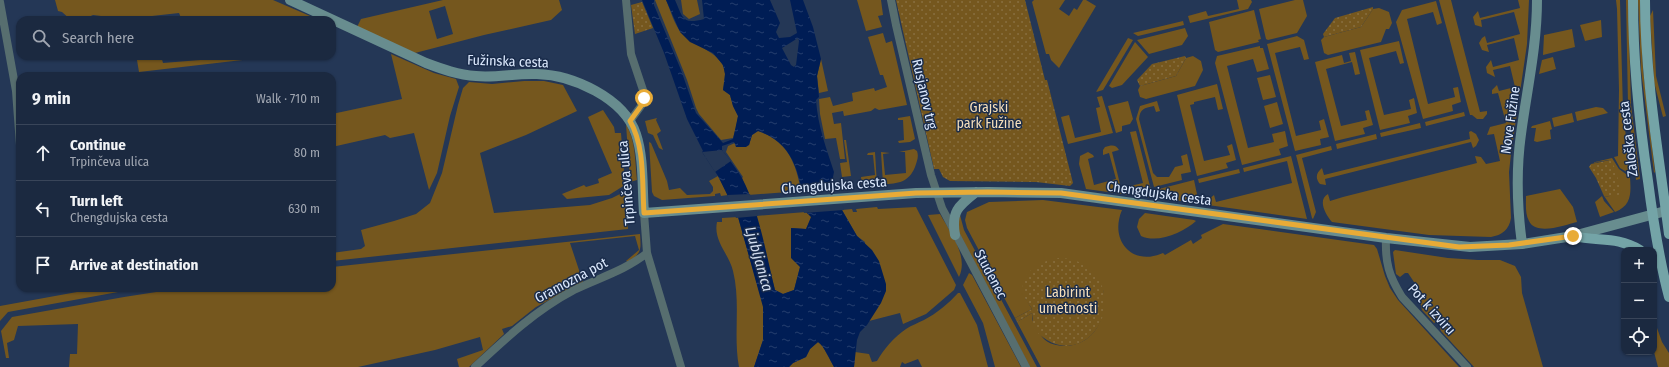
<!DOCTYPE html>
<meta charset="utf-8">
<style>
body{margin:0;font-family:"Fira Sans Condensed",sans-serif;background:#28354b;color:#f1f3f6}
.controls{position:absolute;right:12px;bottom:12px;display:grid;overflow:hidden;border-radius:8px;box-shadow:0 1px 3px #0004}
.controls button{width:36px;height:36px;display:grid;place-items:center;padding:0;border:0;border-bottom:1px solid #394559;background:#1b2940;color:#f1f3f6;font:20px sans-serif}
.stop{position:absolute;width:12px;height:12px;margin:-9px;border:3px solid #e8ab37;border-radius:50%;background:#fff}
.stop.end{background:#e8ab37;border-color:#fff;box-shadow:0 1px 4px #0008}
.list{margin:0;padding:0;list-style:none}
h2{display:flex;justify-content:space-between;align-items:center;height:52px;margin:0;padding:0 16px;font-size:17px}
h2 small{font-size:13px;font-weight:400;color:#a0a6b1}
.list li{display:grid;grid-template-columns:26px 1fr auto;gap:12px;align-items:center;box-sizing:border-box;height:56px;padding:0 16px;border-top:1px solid #394559}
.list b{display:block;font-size:15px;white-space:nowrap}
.list p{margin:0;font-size:13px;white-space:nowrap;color:#a0a6b1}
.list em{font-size:13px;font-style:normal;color:#a0a6b1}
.icon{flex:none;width:22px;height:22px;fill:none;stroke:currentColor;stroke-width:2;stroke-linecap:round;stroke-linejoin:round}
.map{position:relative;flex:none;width:1669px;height:367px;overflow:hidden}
.search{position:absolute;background:#1b2940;box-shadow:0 1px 3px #0004;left:16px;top:16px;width:320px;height:44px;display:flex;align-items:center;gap:10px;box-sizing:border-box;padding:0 14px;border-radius:12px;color:#a0a6b1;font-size:15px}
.panel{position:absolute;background:#1b2940;box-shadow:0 1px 3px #0004;left:16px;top:72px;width:320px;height:220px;border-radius:12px}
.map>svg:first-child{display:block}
</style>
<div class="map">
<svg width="1669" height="367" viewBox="0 0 1669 367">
<defs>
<pattern id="park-dots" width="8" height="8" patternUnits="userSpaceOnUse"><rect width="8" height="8" fill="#75571e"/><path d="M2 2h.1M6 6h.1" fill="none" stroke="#886f40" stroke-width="1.8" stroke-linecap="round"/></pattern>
<pattern id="water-ripples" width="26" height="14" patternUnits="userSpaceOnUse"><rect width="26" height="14" fill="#001d55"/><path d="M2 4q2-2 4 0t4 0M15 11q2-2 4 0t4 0" fill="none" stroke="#253e6e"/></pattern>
</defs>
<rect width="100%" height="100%" fill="#243756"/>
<path fill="#75571e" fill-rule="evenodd" d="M 55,0 L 273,0 L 317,19 L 182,20 L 179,13 L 143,17 L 143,20 L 104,20 L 101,16 L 93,15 L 82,20 L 71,20 L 62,12 L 58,11 Z
M 443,0 L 559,0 L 562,10 L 551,20 L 484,35 L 415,53 L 357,27 L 361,19 ZM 445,6 L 453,34 L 437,39 L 429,11 Z
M 655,0 L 666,0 C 670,9 675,27 682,33 C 695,48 724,52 725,74 C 725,79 724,85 723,90 L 730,95 L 733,106 L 738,116 L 736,128 L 733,138 L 721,140 L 699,114 L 696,108 L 687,80 Z
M 681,0 L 697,0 L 700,14 L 689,19 L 683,14 Z
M 857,0 L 881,0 L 883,15 L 878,16 L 882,27 L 866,31 Z
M 1034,0 L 1065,0 L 1059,9 L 1069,16 L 1074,8 L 1077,10 L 1083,0 L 1086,0 L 1096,6 L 1059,68 L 1051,60 L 1049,54 L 1046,54 L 1032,2 Z
M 1237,0 L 1251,0 L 1252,2 L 1248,9 L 1190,23 L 1188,16 L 1206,11 L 1208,16 L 1239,9 Z
M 1295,0 L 1303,0 L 1307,16 L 1297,33 L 1268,40 L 1266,39 L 1259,9 Z
M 1439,0 L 1451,0 L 1480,112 L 1487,111 L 1487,114 L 1483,119 L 1477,119 L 1472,115 L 1470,115 Z
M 1518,0 L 1529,0 L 1527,44 L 1511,154 L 1509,172 L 1511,218 C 1509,230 1502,235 1491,237 L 1429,235 L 1332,222 C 1326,215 1317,200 1328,194 L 1330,201 L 1343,197 L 1477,163 L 1475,156 L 1481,157 L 1486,164 L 1500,161 L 1494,134 L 1487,135 L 1490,127 L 1506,123 L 1498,93 L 1492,94 L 1492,90 L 1497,85 L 1499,91 L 1515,87 L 1510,66 L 1493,70 L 1495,77 L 1487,73 L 1486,67 L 1491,60 L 1493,67 L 1519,60 L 1514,38 L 1487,45 L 1489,52 L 1482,50 L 1479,43 L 1482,38 L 1485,36 L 1487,43 L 1520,34 L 1514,12 L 1481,20 L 1482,27 L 1475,25 L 1473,17 L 1478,11 L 1480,18 L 1520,8 Z
M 1616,0 L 1620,0 L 1623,110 L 1630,174 L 1620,168 L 1614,157 L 1618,156 L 1619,90 L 1617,9 Z
M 1626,0 L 1628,0 L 1631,105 L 1640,179 L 1636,180 L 1628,105 Z
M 1638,0 L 1640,0 L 1643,69 L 1655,172 L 1654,173 L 1641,70 Z
M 1436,1 L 1442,23 L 1437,25 L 1433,12 L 1407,19 L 1428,104 L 1455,97 L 1453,88 L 1458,87 L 1461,102 L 1452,105 L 1453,111 L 1423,119 L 1396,22 L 1402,10 Z
M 1379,8 L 1389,12 L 1392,23 L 1389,29 L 1386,29 L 1381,42 L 1328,55 L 1324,53 L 1321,40 L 1324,37 L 1361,27 L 1373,9 Z
M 1254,10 L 1261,39 L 1258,40 L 1259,42 L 1218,52 L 1215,50 L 1209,22 Z
M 1653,10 L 1656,76 L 1666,116 L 1663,117 L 1654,82 L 1650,16 Z
M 1601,20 L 1602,37 L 1585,41 L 1580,25 Z
M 1183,21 L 1184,25 L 1138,36 L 1133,33 Z
M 1185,28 L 1188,36 L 1182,45 L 1149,54 L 1137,40 Z
M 1572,29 L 1575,47 L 1543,55 L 1544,35 Z
M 883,33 L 886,43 L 892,41 L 907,105 L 879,110 L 875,108 L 871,111 L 844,116 L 843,111 L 832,113 L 834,124 L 841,123 L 845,159 L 840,159 L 836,138 L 825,139 L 820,114 L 819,99 L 830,97 L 833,106 L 853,101 L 852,93 L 874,88 L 875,91 L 887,87 L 883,75 L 880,75 L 868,37 Z
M 1297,36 L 1304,40 L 1309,59 L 1304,60 L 1300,47 L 1275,53 L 1296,136 L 1321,130 L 1319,121 L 1324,119 L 1329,137 L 1320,139 L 1321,145 L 1295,151 L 1267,44 Z
M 1128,38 L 1133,40 L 1103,90 L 1096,92 Z
M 1399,41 L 1404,63 L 1400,64 L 1396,51 L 1369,58 L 1384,115 L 1411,109 L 1409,100 L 1414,98 L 1417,113 L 1408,116 L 1410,123 L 1380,130 L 1360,50 Z
M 1135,42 L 1148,57 L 1122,85 L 1112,88 L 1109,86 Z
M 1260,46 L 1260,48 L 1263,48 L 1269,69 L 1257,72 L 1253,59 L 1227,66 L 1248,148 L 1274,142 L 1272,134 L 1285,131 L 1288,146 L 1279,149 L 1281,155 L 1242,165 L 1215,63 L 1217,56 Z
M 1355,52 L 1360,74 L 1355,75 L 1352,62 L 1326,69 L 1341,126 L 1367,120 L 1365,111 L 1369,110 L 1373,125 L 1363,128 L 1365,134 L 1335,141 L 1315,62 L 1342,55 L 1344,63 L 1351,61 L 1349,53 Z
M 391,54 L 434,73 L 456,79 L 459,87 L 450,116 L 437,173 L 429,190 L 414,133 L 390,138 L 385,135 L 332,147 L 332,114 L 402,99 Z
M 130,56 L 161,56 L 163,63 L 200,60 L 199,56 L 251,56 L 251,59 L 139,72 L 137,60 L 130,60 Z
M 1193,56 L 1201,61 L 1203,70 L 1195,86 L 1146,99 L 1140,97 L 1138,90 L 1140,86 L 1176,76 L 1186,58 Z
M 1553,57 L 1556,69 L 1539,74 L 1542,60 Z
M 821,59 L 828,91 L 819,93 L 817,76 Z
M 1270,75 L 1276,97 L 1263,100 L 1257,78 Z
M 524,81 L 544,81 L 563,85 L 577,111 L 526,135 L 480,153 L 494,213 L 590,205 L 612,198 L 626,191 L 628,229 L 332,261 L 332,253 L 361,249 L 365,246 L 361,230 L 394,221 L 416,214 L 430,203 L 442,173 L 458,105 L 463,88 L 469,82 L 492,84 Z
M 1217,84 L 1223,109 L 1218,110 L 1215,97 L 1194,102 L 1194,104 L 1190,105 L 1204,161 L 1230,155 L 1227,146 L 1232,144 L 1236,160 L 1226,163 L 1228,168 L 1197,176 L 1177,95 Z
M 1102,96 L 1113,133 L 1068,144 L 1061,117 L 1069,115 L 1075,138 L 1101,132 L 1096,108 L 1100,107 L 1097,97 Z
M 1128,101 L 1133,119 L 1130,124 L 1122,126 L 1122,131 L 1116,133 L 1108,106 Z
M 1157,101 L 1160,111 L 1156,112 L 1154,106 C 1144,108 1140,109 1139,119 L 1153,173 L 1157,177 L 1169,177 L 1175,167 L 1183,165 L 1181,156 L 1187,154 L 1191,172 L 1181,174 L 1182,180 L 1154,187 L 1136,119 L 1140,106 Z
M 1277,102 L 1283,124 L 1270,128 L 1264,106 Z
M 1596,107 L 1603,108 L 1608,113 L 1577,121 L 1575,112 Z
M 603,110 L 614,127 L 615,133 L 621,133 L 625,185 L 609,195 L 567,199 L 562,194 L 584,185 L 586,187 L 599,183 L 598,179 L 612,173 L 588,117 Z
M 1464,112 L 1465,116 L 1426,126 L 1425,122 Z
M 1572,113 L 1574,122 L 1554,127 L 1552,118 Z
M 910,116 L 915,139 L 910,142 L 899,143 L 898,141 L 904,140 L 903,120 L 898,120 L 898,118 Z
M 657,118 L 656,120 L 661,131 L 657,134 L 663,150 L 659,148 L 653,135 L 648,133 L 645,121 Z
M 1550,121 L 1552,129 L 1550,130 L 1551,139 L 1537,142 L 1534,141 L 1536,128 L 1531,128 L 1532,126 Z
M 1420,123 L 1421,128 L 1381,137 L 1380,133 Z
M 626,124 C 636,142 635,161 637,180 L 630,182 Z
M 758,131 C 787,141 796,162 801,191 L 748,195 L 742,178 L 743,177 L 726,152 L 728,146 L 735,143 L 749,145 L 752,135 Z
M 1136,131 L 1153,198 L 1086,189 L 1079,164 L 1080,156 L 1088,152 L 1093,155 L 1094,157 L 1088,159 L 1094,185 L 1116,179 L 1109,153 L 1103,155 L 1103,150 L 1105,147 C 1111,145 1116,144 1119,150 L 1112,152 L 1121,188 L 1143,183 L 1130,132 Z
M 1471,131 L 1476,134 L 1479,140 L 1476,146 L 1473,148 L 1471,142 L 1325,179 L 1326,185 L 1320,184 C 1315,178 1316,173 1322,168 L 1324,175 L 1470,139 L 1469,132 Z
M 1376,134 L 1377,139 L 1337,149 L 1336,144 Z
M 844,140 L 846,140 L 851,176 L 842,177 L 840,163 L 847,162 Z
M 649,142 L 651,143 L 667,181 L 669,190 L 680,188 L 687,195 L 710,194 L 713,191 L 713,187 L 709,181 L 718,176 L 728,195 L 721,196 L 720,193 L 715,194 L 715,196 L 662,200 L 654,196 L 652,192 Z
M 1331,146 L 1332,150 L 1302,158 L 1316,212 L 1313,219 L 1312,218 L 1296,155 Z
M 914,149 L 917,151 C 919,157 917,161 915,167 C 909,182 898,184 883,184 L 881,152 L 890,153 L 883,154 L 885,175 L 906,173 L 905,152 L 899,152 Z
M 875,152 L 877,185 L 862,186 L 861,177 L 875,175 L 873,155 L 867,155 L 868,153 Z
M 1291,156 L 1307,219 L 1208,205 L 1208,200 L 1214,195 L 1216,202 L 1292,183 L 1287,161 L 1244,172 L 1243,168 Z
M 1612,158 L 1619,169 L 1630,177 C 1631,193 1632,205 1615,212 L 1604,196 L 1610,197 L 1609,160 L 1591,163 Z
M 1239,169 L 1240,173 L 1199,183 L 1198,179 Z
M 1194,180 L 1198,199 L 1197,203 L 1157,198 L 1155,190 Z
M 1560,189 L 1573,207 L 1577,222 C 1565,225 1536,236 1529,221 C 1525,214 1526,204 1526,196 Z
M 1602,196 L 1604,201 L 1614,212 L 1600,217 L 1595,202 Z
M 1043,200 L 1122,210 C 1109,240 1132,267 1163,253 L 1165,255 L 1191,240 L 1193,244 L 1202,238 L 1201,235 L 1223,224 L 1374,245 L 1377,249 L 1385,276 L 1390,288 L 1398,300 L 1459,367 L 1041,367 L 1017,322 L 1032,313 C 1033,315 1032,317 1032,319 C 1033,323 1040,334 1043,338 C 1048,344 1058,346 1065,346 C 1095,345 1108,316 1103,290 L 1025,298 L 1032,309 L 1015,318 L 967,228 L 965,220 L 967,212 L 989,202 Z
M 877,207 L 878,209 L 916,207 L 956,285 L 954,290 L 926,314 L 903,324 L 900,313 L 869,321 L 865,242 L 857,236 L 842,210 L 852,209 L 853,212 L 857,212 L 856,209 Z
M 806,212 L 812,217 L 806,229 L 792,228 L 800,267 L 794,290 L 783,294 L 775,290 L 756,216 Z
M 1145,213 L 1194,220 L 1196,221 C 1184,232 1158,244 1141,236 L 1137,227 L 1139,219 Z
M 940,214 C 950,232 969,256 959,277 L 928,215 Z
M 960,215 L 964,230 L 1037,367 L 1030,367 L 959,233 L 957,224 Z
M 738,217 L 764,308 L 763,340 L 754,367 L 739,367 C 733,335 741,303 733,271 C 729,254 713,241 717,222 L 722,222 L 722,218 Z
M 640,234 C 641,250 642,253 628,262 L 626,261 L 639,250 L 635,236 L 570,243 L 583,282 L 536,307 L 512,326 L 502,329 L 504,334 L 469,367 L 459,367 L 457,359 L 483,350 L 480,337 L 435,350 L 358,367 L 69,367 L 70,354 L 77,354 L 78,324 L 18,326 L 14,340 L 7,343 L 9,358 L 6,358 L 1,331 L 12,317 L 124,297 L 182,288 L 332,288 L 332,267 Z
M 1395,250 L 1448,258 L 1478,260 L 1500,260 L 1515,266 L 1521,277 L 1522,293 L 1543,367 L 1474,367 L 1441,331 L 1440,328 L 1445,322 L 1443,318 L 1434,323 L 1422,310 L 1416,285 L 1408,273 L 1405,273 L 1400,277 L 1396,274 L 1393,252 Z
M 969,273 L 972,275 L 1021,367 L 995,367 L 983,323 L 963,285 Z
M 99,288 L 140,288 L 8,312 L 0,321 L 0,306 Z
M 958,293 L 960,293 L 977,325 L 988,367 L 922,367 L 918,359 L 905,364 L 902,362 L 900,367 L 854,367 L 855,352 L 869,354 L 872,362 L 877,361 C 884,349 894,337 906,329 C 912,325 918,323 924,320 C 937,313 948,304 958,293 Z
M 1657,328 L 1662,342 L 1669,353 L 1669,367 L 1658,367 L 1654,352 L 1654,330 Z
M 818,342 L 822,345 L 834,367 L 789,367 L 793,363 L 806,357 L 810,349 Z"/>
<path fill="url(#park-dots)" d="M 896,0 L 1025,0 L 1045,80 L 1047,80 L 1073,183 L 1070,186 L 1036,182 L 950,181 L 943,177 L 939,169 L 934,169 Z
M 642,2 L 653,28 L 635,34 L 631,5 Z
M 1373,7 L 1373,9 L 1361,27 L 1324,37 L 1323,34 L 1335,18 Z
M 1185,56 L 1186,58 L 1176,76 L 1140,86 L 1137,80 L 1152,64 Z
M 1610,160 L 1615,168 L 1622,194 L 1610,197 L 1604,196 L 1596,178 L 1589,167 L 1591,164 Z
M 1059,258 C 1074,258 1086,263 1096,276 C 1122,309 1087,364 1047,340 C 1042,337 1037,333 1034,328 C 1032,323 1033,317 1032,313 L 1017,322 L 1015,318 L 1032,309 C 1030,305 1026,302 1025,298 C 1015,275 1040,260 1059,258 Z"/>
<path fill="url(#water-ripples)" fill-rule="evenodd" d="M 642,0 L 654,0 L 654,5 L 681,70 L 696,113 L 723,143 L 733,139 L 738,116 L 733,106 L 730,95 L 723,90 L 725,74 L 723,65 L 713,53 L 690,42 L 680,32 L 666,0 L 675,0 C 683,18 682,25 704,19 L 702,0 L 770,0 L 780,23 L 776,32 L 779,38 L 790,37 L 797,33 L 790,0 L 803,0 L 813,27 L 821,59 L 817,76 L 819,97 L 816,100 C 818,127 826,147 834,172 L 833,177 L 842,210 L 857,236 L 872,250 L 879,261 L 886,284 L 886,291 L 881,303 L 867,325 L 860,332 L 857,340 L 854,367 L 834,367 C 830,360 824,346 818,342 L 810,349 L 806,357 L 793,363 L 789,367 L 754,367 L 763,340 L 763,307 L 738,217 L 718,176 L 702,152 L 703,151 L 687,119 L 664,53 ZM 798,38 L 799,41 L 796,65 L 794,67 L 791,65 L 782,48 ZM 758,131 C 797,144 799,178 806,212 L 811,217 L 806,229 L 791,228 L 791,258 L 800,267 L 794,290 L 783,294 L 775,290 C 766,254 759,210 742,178 C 736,168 729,159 722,150 L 722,146 L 734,142 L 736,147 L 746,147 L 749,145 L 752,135 Z"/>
<path fill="#243756" d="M 722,150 L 731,161 L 715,172 L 702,152 Z
M 838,188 L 844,210 L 804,213 L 799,190 Z
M 750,194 L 758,216 L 736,218 L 727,195 Z"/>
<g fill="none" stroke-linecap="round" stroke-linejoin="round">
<path stroke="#576e6f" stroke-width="8" d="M 626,0 L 631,54 L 644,93 L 641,106 L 630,121
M 891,0 L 896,25 L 931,175 L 942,208 L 1026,367
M 0,2 L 16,91 L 20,145
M 644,213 L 647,253 L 681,367
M 1386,238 C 1385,263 1389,276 1402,297 L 1467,367
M 475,367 C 506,338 536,310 574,290 C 599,278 626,270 647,253"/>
<path stroke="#688d8f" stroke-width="10" d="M 290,0 L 426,63 C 442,69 458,75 476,76 C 496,78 516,73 537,74 C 573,75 624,98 636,134 C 644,158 642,187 644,213 L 916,193 L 988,192 L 1061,193 L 1386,238 L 1470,247 L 1522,244 L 1573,236 L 1669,210
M 955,235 C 951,212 958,206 976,192
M 1522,244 C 1517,207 1516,170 1521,134 C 1527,89 1537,46 1537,0"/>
<path stroke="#74a4a7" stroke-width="10" d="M 1633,0 C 1633,61 1639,121 1648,181 C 1653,220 1659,259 1669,297
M 1645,0 C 1645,78 1659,157 1669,234
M 1573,236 C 1599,242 1616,236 1640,250"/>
</g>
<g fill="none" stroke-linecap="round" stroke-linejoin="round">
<path stroke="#e8ab37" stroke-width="5" d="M 644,98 L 641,106 L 630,121 C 645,147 642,183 644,213 L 916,193 L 988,192 L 1061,193 L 1459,247 L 1509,245 L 1573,236"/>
</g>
<g text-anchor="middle" stroke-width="3" stroke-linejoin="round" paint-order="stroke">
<g font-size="14" fill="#dce9fd" stroke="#1a2c4b">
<text transform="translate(508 61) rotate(2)" y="5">Fužinska cesta</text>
<text transform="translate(925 94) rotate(77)" y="5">Rusjanov trg</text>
<text transform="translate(1510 120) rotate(-82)" y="5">Nove Fužine</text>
<text transform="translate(1628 139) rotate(-97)" y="5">Zaloška cesta</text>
<text transform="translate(626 183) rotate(-95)" y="5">Trpinčeva ulica</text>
<text transform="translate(834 185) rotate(-4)" y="5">Chengdujska cesta</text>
<text transform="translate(1159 193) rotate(8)" y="5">Chengdujska cesta</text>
<text transform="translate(991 274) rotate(62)" y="5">Studenec</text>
<text transform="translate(571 280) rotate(-28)" y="5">Gramozna pot</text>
<text transform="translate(1432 309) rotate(48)" y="5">Pot k izviru</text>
</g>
<g font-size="14" fill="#f6dfba" stroke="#1a2c4b">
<text x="989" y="112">Grajski<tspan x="989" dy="16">park Fužine</tspan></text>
<text x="1068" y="297">Labirint<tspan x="1068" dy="16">umetnosti</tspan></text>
</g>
<g font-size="15" font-style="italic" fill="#d2ddef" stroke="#1a2c4b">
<text transform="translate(759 259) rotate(74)" y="5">Ljubljanica</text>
</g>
</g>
</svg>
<div class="controls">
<button>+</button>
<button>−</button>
<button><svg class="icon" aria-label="locate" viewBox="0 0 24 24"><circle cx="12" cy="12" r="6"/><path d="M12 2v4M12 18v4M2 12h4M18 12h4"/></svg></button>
</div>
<div class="stop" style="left:644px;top:98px"></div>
<div class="stop end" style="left:1573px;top:236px"></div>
<div class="search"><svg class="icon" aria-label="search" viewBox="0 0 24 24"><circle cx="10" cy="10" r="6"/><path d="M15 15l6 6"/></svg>Search here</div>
<section class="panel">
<h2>9 min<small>Walk · 710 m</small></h2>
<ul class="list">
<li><svg class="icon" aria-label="ahead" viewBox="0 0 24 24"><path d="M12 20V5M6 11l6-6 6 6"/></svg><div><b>Continue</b><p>Trpinčeva ulica</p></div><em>80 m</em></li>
<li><svg class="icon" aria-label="left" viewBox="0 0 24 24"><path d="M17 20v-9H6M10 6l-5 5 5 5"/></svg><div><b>Turn left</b><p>Chengdujska cesta</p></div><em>630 m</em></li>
<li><svg class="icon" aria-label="arrive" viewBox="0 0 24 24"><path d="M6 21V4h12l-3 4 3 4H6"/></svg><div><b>Arrive at destination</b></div></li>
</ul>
</section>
</div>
